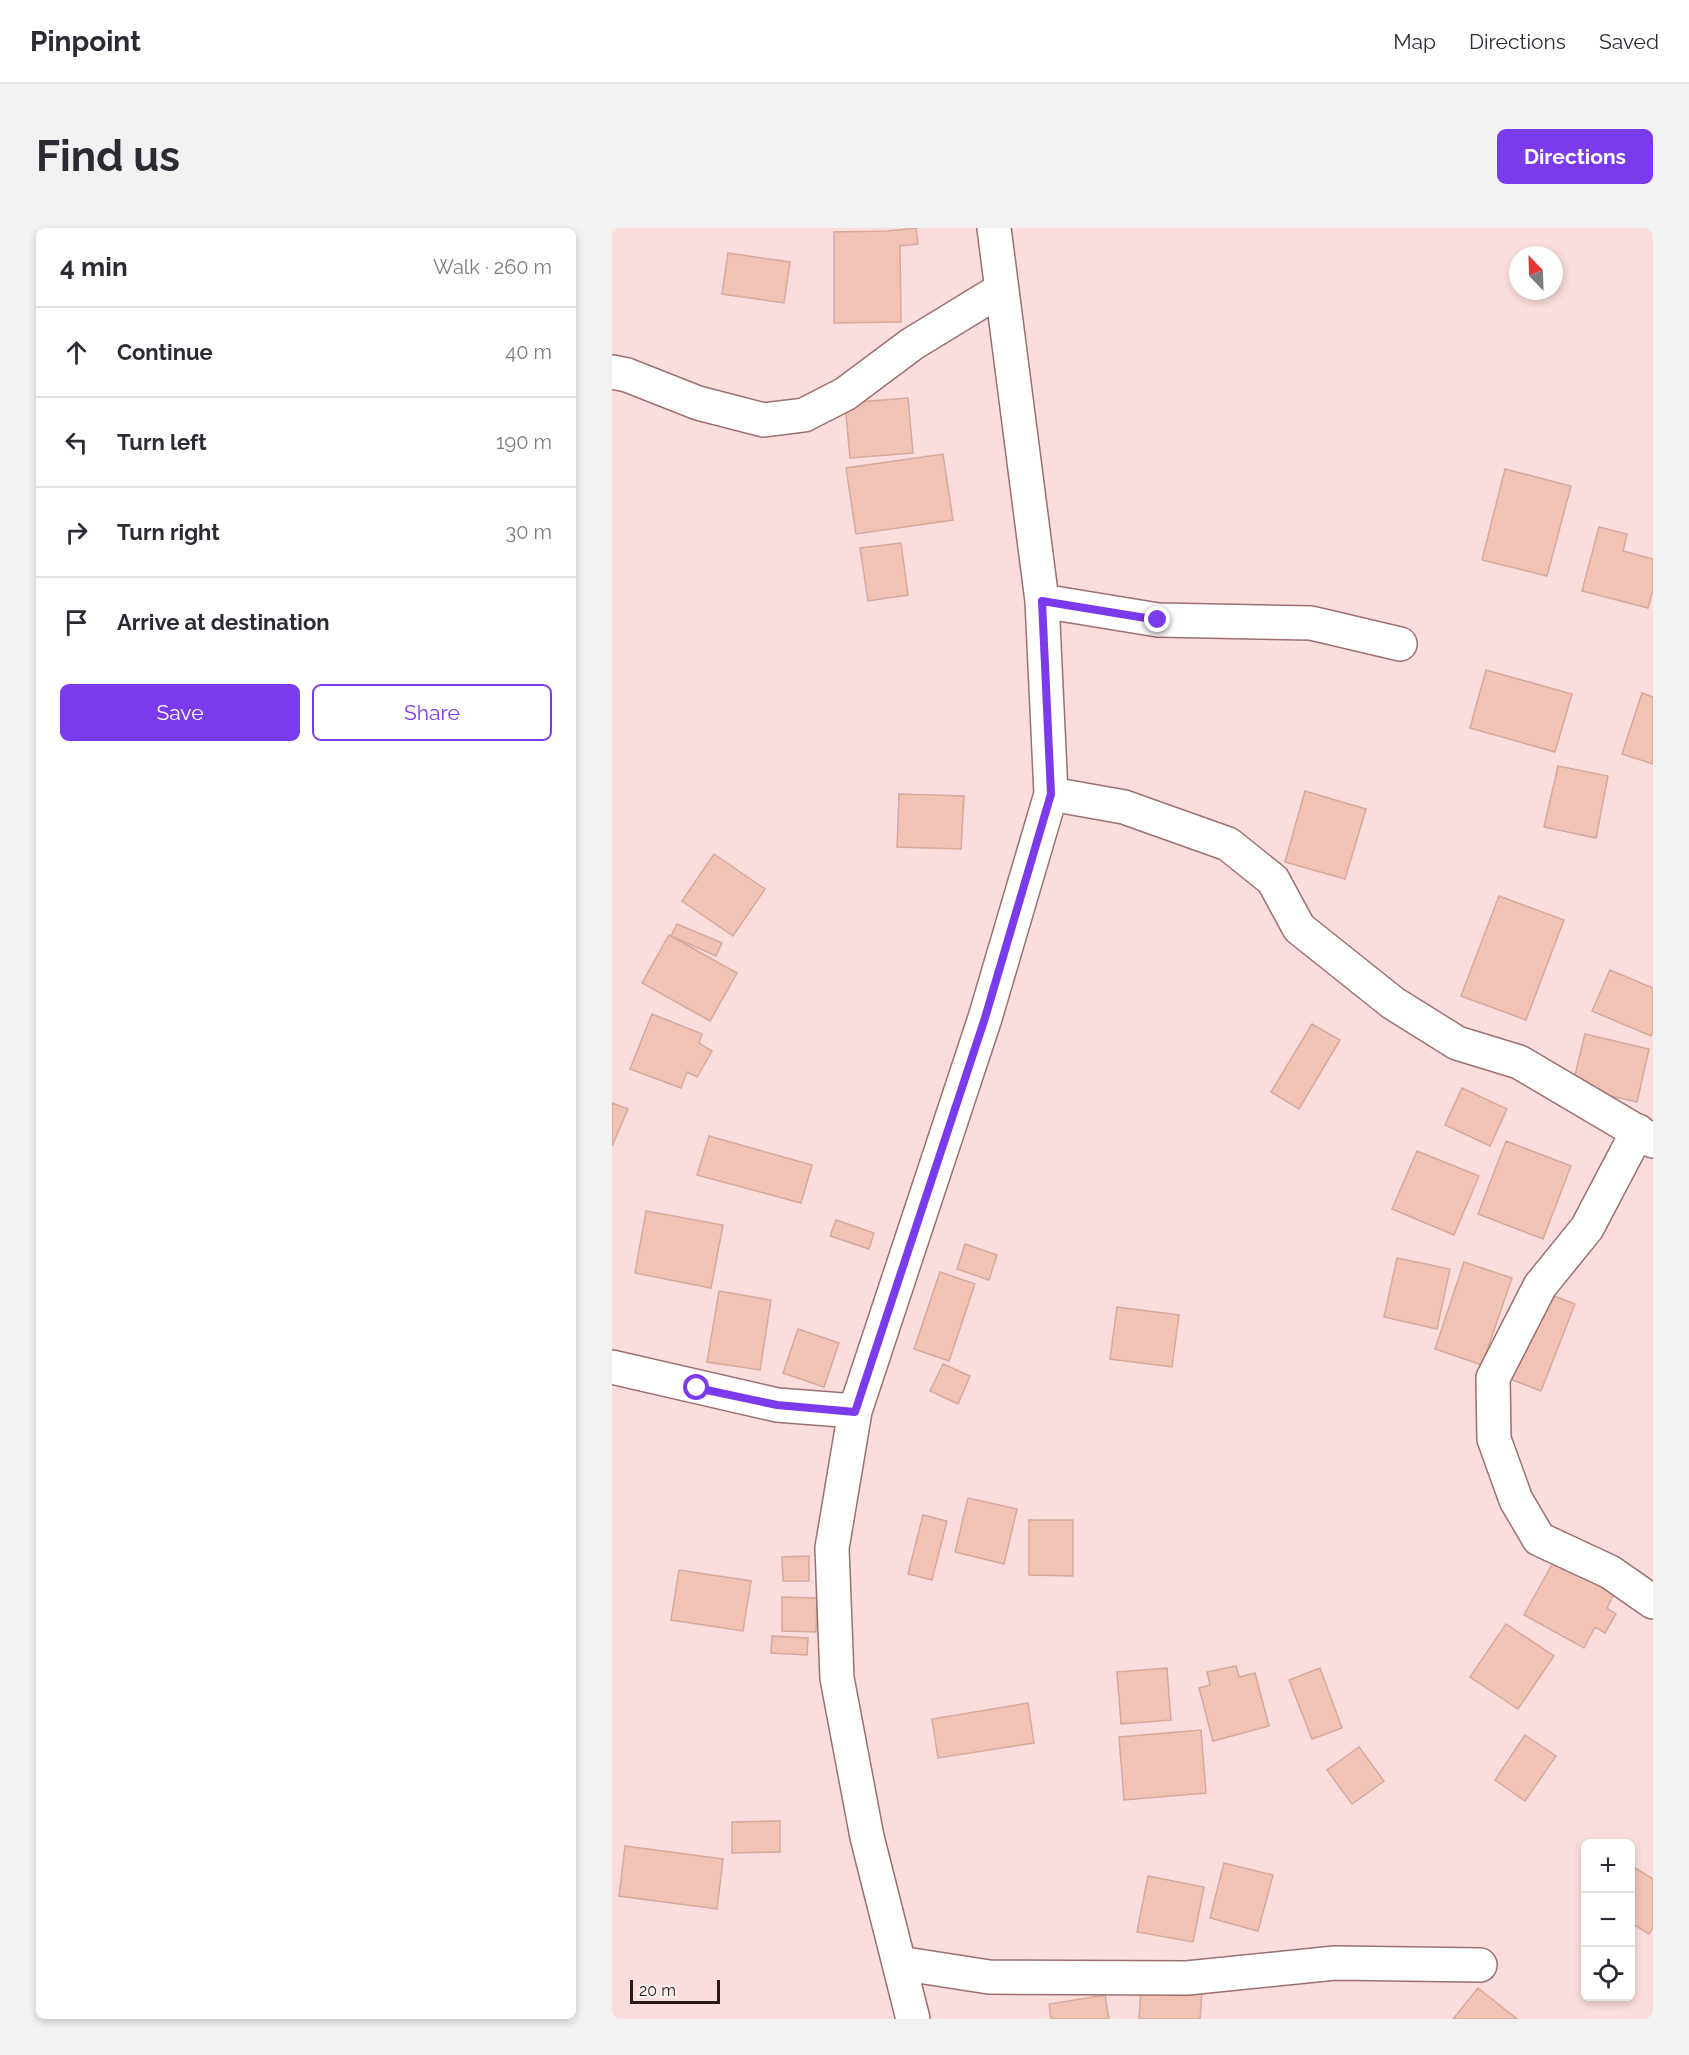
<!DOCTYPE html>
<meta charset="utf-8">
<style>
body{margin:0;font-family:Raleway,sans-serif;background:#f2f2f3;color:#2b2b33}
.controls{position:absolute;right:18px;bottom:18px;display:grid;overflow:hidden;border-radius:9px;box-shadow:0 3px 9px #0003}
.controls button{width:54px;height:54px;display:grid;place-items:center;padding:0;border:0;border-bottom:2px solid #e1e1e2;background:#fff;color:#2b2b33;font:30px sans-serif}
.compass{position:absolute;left:897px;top:18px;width:54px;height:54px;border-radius:50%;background:#fff;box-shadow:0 3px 9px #0003;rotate:337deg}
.scale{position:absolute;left:18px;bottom:15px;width:90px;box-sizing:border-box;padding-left:6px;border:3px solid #2b1a1a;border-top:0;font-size:16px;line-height:21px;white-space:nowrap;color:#2b1a1a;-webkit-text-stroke:4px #faefef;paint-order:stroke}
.stop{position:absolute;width:18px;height:18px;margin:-14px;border:4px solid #7c3aed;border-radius:50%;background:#fff}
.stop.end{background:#7c3aed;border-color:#fff;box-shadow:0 2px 6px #0008}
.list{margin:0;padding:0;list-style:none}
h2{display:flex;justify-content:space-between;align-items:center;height:78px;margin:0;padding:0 24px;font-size:26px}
h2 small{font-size:20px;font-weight:400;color:#7c7c81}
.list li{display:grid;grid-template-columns:39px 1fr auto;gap:18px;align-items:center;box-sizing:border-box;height:90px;padding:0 24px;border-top:2px solid #e1e1e2}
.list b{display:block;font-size:22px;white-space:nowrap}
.list em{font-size:20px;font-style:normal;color:#7c7c81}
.actions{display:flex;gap:12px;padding:18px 24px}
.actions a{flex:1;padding:14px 0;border:2px solid #7c3aed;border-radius:9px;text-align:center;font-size:21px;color:#7c3aed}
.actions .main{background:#7c3aed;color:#fff}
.icon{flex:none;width:33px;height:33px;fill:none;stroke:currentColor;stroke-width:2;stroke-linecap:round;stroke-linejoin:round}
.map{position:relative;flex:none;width:1041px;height:1791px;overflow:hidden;border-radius:9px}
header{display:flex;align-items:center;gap:36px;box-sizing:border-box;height:84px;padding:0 30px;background:#fff;border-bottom:2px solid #e1e1e2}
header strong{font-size:28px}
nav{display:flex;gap:33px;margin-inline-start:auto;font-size:21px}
.intro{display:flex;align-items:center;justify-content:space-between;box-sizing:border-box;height:144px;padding:0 36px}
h1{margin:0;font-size:42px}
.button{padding:15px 27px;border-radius:9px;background:#7c3aed;color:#fff;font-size:21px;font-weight:700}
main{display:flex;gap:36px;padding:0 36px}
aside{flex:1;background:#fff;border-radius:9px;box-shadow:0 3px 9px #0003}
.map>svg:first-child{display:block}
</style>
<header>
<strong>Pinpoint</strong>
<nav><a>Map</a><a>Directions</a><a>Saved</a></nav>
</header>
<div class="intro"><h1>Find us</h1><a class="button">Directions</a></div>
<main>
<aside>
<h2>4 min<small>Walk · 260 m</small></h2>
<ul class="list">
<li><svg class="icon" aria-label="ahead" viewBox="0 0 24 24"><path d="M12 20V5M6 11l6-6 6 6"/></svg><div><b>Continue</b></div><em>40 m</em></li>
<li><svg class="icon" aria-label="left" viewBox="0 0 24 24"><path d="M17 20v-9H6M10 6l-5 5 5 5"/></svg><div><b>Turn left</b></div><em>190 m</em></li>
<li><svg class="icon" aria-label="right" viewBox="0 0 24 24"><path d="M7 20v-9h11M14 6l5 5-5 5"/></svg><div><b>Turn right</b></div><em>30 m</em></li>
<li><svg class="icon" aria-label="arrive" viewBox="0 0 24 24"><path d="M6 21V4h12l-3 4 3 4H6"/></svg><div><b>Arrive at destination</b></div></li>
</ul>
<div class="actions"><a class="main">Save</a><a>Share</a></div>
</aside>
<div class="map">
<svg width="1041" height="1791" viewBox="0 0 1041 1791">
<rect width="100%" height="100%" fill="#fbdddd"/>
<path fill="#f1c3b5" stroke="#d5a99b" stroke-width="1.5" d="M 304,0 L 306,16 L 288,18 L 289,94 L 222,95 L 222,4 L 275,3 Z
M 116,25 L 178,34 L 172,75 L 110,66 Z
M 296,170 L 301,225 L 238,230 L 233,175 Z
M 331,226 L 341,292 L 244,306 L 234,240 Z
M 893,241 L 959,258 L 935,348 L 870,332 Z
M 987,299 L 1015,306 L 1011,323 L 1041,331 L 1041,361 L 1036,380 L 970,363 Z
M 289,315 L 296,367 L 256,373 L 248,320 Z
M 874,442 L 960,466 L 943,524 L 858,500 Z
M 1030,465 L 1041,469 L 1041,536 L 1010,526 Z
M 946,538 L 996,548 L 984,610 L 932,599 Z
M 693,563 L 754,581 L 733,651 L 673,634 Z
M 287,566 L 352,568 L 349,621 L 285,619 Z
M 102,626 L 153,661 L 121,708 L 70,673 Z
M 887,668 L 952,692 L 914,792 L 849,768 Z
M 65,696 L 110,715 L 104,728 L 59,708 Z
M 57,707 L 125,745 L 98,793 L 30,755 Z
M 998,742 L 1041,760 L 1041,803 L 1039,808 L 980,783 Z
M 40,786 L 90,806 L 87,815 L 100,823 L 85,849 L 75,844 L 69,860 L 18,841 Z
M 700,796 L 728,812 L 687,881 L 659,864 Z
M 973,806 L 1037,821 L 1025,874 L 960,859 Z
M 850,860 L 895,881 L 878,918 L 833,897 Z
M 0,875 L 16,881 L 0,918 Z
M 97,908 L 200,937 L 189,975 L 85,947 Z
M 894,913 L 959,938 L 931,1011 L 866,986 Z
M 805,923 L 867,948 L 842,1007 L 780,981 Z
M 34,983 L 111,997 L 99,1060 L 23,1045 Z
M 224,992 L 262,1005 L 257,1021 L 218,1008 Z
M 353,1016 L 385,1027 L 377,1052 L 345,1041 Z
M 785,1030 L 838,1041 L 825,1101 L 772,1089 Z
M 852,1034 L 900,1050 L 870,1137 L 823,1121 Z
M 328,1044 L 363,1056 L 337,1133 L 302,1121 Z
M 927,1062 L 963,1076 L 929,1163 L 893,1149 Z
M 107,1063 L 159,1072 L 148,1142 L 95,1134 Z
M 505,1079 L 567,1087 L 560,1139 L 498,1131 Z
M 186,1101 L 227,1115 L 212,1159 L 171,1145 Z
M 331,1136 L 358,1148 L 346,1176 L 318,1163 Z
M 356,1270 L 405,1281 L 392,1336 L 343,1324 Z
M 311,1287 L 335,1293 L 320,1352 L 296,1346 Z
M 417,1292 L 461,1292 L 461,1348 L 417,1347 Z
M 197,1328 L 197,1353 L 171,1353 L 170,1329 Z
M 944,1329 L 1004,1362 L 995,1380 L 1004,1386 L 993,1405 L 983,1399 L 972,1420 L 912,1387 Z
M 67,1342 L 139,1353 L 131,1403 L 59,1392 Z
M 170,1369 L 205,1370 L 204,1404 L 170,1403 Z
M 894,1396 L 942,1428 L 906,1481 L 858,1449 Z
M 160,1408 L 196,1410 L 195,1427 L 159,1425 Z
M 624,1438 L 627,1449 L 643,1445 L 657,1498 L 601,1513 L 587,1460 L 598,1457 L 595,1444 Z
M 555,1440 L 559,1492 L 509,1496 L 505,1444 Z
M 708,1440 L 730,1500 L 700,1511 L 677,1452 Z
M 416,1475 L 422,1515 L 326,1530 L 320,1491 Z
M 589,1502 L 594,1565 L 512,1572 L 507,1509 Z
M 913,1507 L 944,1528 L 913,1573 L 883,1552 Z
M 747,1519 L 772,1553 L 740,1576 L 715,1542 Z
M 168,1593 L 168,1624 L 120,1625 L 120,1594 Z
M 13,1618 L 111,1631 L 105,1681 L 7,1668 Z
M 612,1635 L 661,1647 L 646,1703 L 598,1690 Z
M 1018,1637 L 1041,1651 L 1041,1700 L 1037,1706 L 1018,1694 Z
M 536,1648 L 592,1659 L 581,1714 L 525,1704 Z
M 866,1760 L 905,1791 L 841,1791 Z
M 529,1761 L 590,1764 L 588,1791 L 527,1791 Z
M 493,1767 L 497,1791 L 439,1791 L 437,1776 Z"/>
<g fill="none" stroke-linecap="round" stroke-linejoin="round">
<defs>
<path id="street" d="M 0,144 L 15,147 L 86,175 L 152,192 L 192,187 L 233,166 L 300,116 L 390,61
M 430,373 L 546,392 L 699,395 L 788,416
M 439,566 L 512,579 L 616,616 L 661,652 L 687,700 L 781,775 L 845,815 L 907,834 L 1041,913
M 1026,903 L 975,1000 L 928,1058 L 881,1150 L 882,1211 L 904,1272 L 927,1311 L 998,1344 L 1041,1374
M 0,1139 L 165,1177 L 243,1183
M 287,1735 L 377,1749 L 575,1750 L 723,1735 L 868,1737
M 301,1791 L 255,1609 L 225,1450 L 220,1320 L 243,1183 L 373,790 L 439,566 L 430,373 L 382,0"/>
</defs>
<use href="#street" stroke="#9c7071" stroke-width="36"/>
<use href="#street" stroke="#fff" stroke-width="33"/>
</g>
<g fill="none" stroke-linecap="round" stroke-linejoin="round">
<path stroke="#7c3aed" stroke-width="8" d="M 85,1160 L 165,1177 L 243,1184 L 373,790 L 439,566 L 430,373 L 546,392"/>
</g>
</svg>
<div class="controls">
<button>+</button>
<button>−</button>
<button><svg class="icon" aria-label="locate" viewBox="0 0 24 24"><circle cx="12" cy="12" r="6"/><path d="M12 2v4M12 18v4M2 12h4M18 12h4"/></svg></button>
</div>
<svg class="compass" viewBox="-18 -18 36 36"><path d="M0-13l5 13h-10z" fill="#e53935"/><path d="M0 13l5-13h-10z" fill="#7c7c81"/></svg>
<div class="scale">20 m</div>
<div class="stop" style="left:85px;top:1160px"></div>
<div class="stop end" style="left:546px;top:392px"></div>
</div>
</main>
